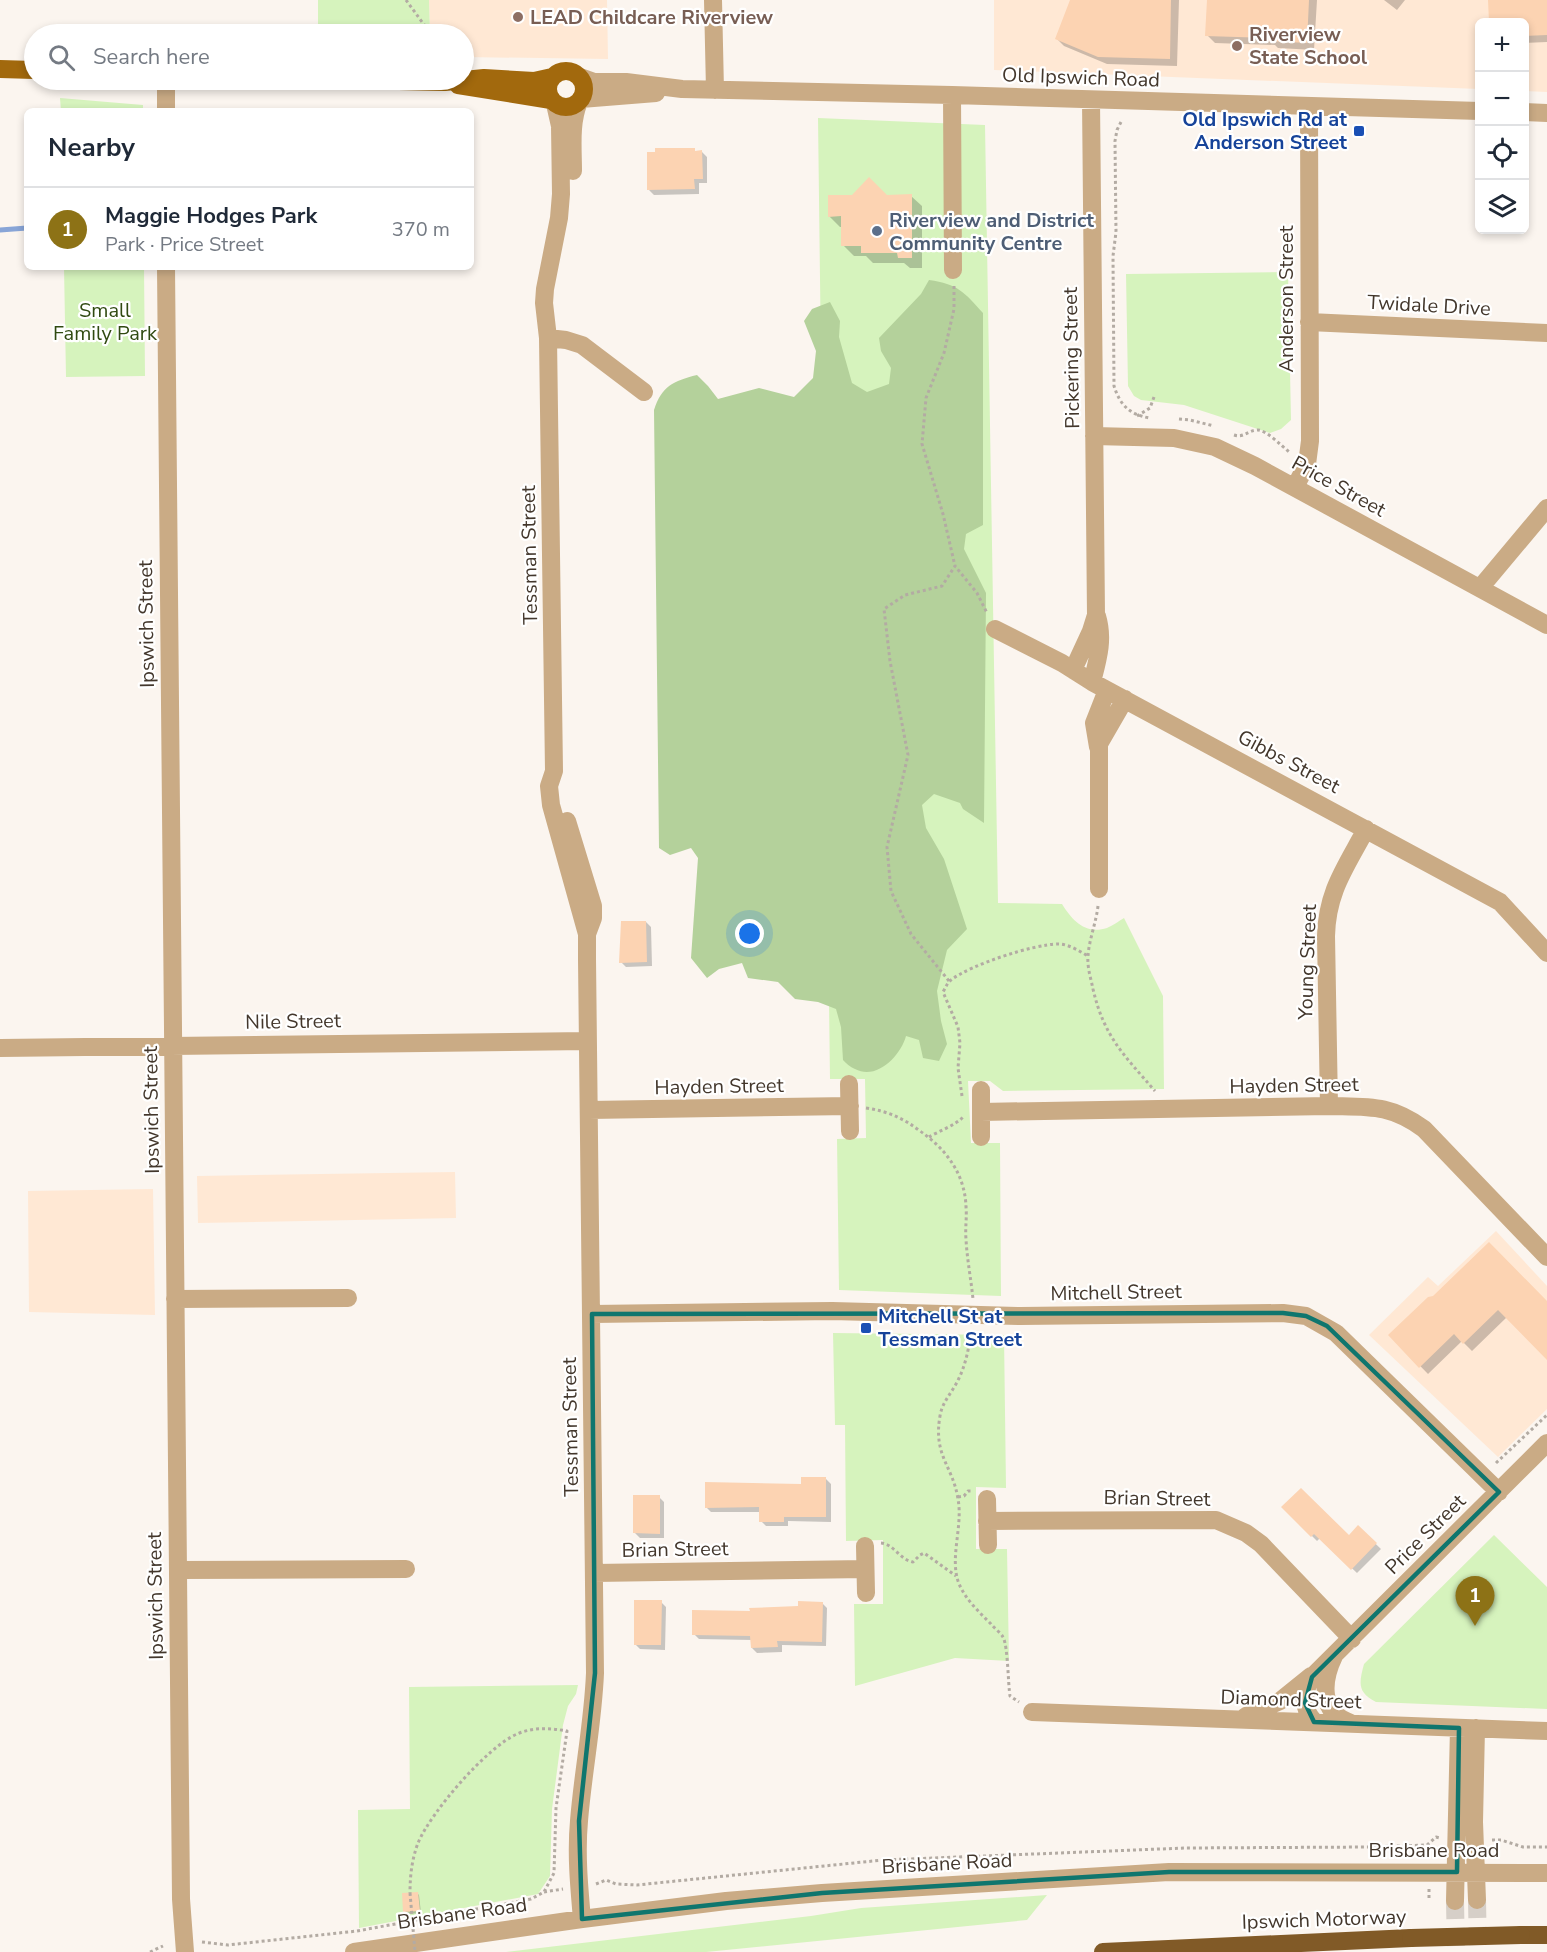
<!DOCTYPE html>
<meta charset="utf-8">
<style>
body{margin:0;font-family:"Nunito Sans",sans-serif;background:#f2f2f3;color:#1f2937}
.controls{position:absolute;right:18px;top:18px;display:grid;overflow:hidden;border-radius:9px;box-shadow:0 3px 9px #0003}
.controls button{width:54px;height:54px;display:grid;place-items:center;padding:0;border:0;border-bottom:2px solid #e0e1e3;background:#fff;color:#1f2937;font:30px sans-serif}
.you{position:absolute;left:750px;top:934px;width:21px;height:21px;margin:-15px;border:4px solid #fff;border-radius:50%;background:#1a73e8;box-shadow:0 0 0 9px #1a73e833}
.badge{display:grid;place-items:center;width:39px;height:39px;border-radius:50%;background:#8d7216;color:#fff;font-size:20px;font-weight:700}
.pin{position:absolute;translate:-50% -50px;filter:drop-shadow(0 2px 3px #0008)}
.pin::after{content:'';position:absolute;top:32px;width:21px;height:18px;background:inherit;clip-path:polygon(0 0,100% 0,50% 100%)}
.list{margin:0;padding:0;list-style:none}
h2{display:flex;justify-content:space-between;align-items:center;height:78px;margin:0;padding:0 24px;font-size:26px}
h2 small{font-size:20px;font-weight:400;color:#747a83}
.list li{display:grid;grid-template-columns:39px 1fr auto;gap:18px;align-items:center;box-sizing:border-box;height:84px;padding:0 24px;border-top:2px solid #e0e1e3}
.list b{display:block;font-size:22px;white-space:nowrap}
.list p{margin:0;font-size:20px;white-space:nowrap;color:#747a83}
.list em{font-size:20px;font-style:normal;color:#747a83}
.icon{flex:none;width:33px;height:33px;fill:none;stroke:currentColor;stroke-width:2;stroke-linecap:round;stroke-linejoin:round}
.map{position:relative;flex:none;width:1547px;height:1952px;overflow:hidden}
.search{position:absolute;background:#fff;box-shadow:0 3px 9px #0003;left:24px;top:24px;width:450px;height:66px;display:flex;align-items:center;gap:15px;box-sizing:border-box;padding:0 21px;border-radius:33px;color:#747a83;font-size:22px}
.panel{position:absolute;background:#fff;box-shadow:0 3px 9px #0003;left:24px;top:108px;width:450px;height:162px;border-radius:9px}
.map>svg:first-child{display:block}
</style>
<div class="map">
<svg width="1547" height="1952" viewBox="0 0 1547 1952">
<rect width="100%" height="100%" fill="#fbf5ef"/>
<path fill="#ffe8d4" d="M 429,0 L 607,0 L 608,59 L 464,57 L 464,34 L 430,34 Z
M 994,0 L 1547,0 L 1547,92 L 1525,91 L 1524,22 L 1480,22 L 1479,89 L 994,70 Z
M 455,1172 L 456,1218 L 198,1223 L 197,1176 Z
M 153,1189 L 155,1315 L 29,1312 L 28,1191 Z
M 1496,1231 L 1547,1286 L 1547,1409 L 1498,1457 L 1369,1335 L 1428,1277 L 1438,1286 Z"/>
<path fill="#d6f3bd" d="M 318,0 L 429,0 L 430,34 L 318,34 Z
M 60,98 L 143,105 L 143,111 L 61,111 Z
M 818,118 L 985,125 L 998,903 L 1062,904 C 1072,920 1085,935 1107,928 C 1112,926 1119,921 1124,918 L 1163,996 L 1164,1089 L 1003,1091 L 990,1081 L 968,1081 L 971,1143 L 1000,1143 L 1001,1296 L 839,1290 L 837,1139 L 866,1138 L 865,1079 L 830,1079 Z
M 64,267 L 144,267 L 145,376 L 66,377 Z
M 1288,272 L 1291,420 L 1281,429 L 1270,433 L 1184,405 L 1141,400 L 1134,396 L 1128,386 L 1126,274 Z
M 833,1333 L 1004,1335 L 1006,1488 L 976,1487 L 976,1549 L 1007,1549 L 1009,1661 L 955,1658 L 855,1686 L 854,1604 L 883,1604 L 883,1540 L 846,1541 L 845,1425 L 835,1425 Z
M 1494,1535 L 1547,1587 L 1547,1709 L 1376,1702 C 1357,1692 1359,1683 1364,1664 Z
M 578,1685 L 576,1694 L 568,1706 L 563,1725 L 552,1809 L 550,1876 L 538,1894 L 359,1928 L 358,1810 L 410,1809 L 409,1687 Z
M 1047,1895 L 1027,1920 L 706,1952 L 506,1952 L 811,1916 L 861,1908 Z"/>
<path fill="#b4d19b" d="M 929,280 C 958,284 964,292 983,313 L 983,525 L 966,534 L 964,549 L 986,593 L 984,823 L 963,809 L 960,803 L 934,794 L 922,805 L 926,828 L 944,859 L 967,929 L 947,950 L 937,991 L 941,1021 L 947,1044 L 939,1061 L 923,1058 L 919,1040 L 906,1036 C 901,1055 877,1081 855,1069 C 850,1067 846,1063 843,1060 L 841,1027 L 836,1009 L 818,1002 L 795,999 L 778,982 L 748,978 L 742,963 L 719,969 L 707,978 L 691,958 L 698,858 L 691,848 L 670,855 L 659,848 L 654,410 C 662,386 673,381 697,375 L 708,386 L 718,399 L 759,388 L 794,397 L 813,378 L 816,351 L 804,321 L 812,309 L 830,302 L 840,321 L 839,337 L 852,383 L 867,392 L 889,384 L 891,368 L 881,351 L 879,338 L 921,294 Z"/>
<path fill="#0003" d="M 1072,0 L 1179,0 L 1177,66 L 1107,64 L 1064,46 L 1056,38 Z
M 1208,0 L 1317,0 L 1314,50 L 1278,48 L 1275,45 L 1215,43 L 1207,35 Z
M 1384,0 L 1405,0 L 1397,10 Z
M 1490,0 L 1547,0 L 1547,42 L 1524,43 L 1524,22 L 1491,22 Z
M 694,150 L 696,152 L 702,152 L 707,157 L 707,183 L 699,183 L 699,194 L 654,195 L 649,190 Z
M 887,196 L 911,196 L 922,206 L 922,268 L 910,268 L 904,263 L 873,263 L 866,256 L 854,256 L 843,245 L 843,227 L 840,227 L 829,216 Z
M 646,922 L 651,927 L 652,966 L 626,967 L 621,962 Z
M 1428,1298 L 1547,1303 L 1547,1358 L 1507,1317 L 1472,1351 L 1462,1341 L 1428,1374 L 1390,1335 Z
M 826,1479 L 831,1484 L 831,1522 L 788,1521 L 788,1526 L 766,1526 L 761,1521 L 761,1512 L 711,1512 L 706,1507 Z
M 659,1497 L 664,1502 L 664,1538 L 640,1538 L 635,1533 Z
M 1283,1507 L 1349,1537 L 1358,1527 L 1381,1549 L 1357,1573 L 1320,1538 L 1317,1541 Z
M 661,1602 L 666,1607 L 665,1650 L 640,1649 L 635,1644 Z
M 822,1603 L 827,1608 L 826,1646 L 782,1645 L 782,1652 L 757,1653 L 752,1648 L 752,1640 L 699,1639 L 694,1634 L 751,1612 L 799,1608 Z
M 417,1893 L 419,1895 L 421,1913 L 407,1914 L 405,1912 Z"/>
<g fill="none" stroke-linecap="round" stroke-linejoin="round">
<path stroke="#88a5d7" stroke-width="5" d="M 0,230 L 27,228"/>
</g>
<path fill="#fcd3b2" d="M 1070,0 L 1171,0 L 1170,59 L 1098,57 L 1055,39 Z
M 1207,0 L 1309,0 L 1307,43 L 1268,41 L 1269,38 L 1205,36 Z
M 1488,0 L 1547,0 L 1547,35 L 1524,36 L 1524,22 L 1489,22 Z
M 655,148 L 695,148 L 695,151 L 702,150 L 703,179 L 694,179 L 695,189 L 647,190 L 647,152 L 655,152 Z
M 869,177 L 887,195 L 912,194 L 912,258 L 898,258 L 897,253 L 861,253 L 861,246 L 841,246 L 841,216 L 828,217 L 828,195 L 852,195 Z
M 621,921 L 646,921 L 647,962 L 619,963 Z
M 1489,1242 L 1547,1301 L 1547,1360 L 1498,1310 L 1463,1344 L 1454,1334 L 1419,1368 L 1388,1335 L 1428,1297 L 1433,1296 Z
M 801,1477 L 826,1477 L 826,1517 L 784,1517 L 784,1522 L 759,1522 L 759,1507 L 705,1508 L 705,1482 L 801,1484 Z
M 1301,1488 L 1349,1535 L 1358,1525 L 1377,1543 L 1351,1570 L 1314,1534 L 1311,1537 L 1281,1507 Z
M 633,1495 L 660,1495 L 660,1534 L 633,1533 Z
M 634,1600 L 662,1600 L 661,1645 L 634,1645 Z
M 798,1601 L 823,1602 L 822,1642 L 777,1641 L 778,1647 L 751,1648 L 750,1636 L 692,1635 L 692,1610 L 750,1611 L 749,1608 L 798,1606 Z
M 418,1892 L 420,1911 L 403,1912 L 402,1893 Z"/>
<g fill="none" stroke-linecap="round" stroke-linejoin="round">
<path stroke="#d6cfc8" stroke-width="18" stroke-dasharray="18 9" stroke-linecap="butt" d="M 1477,1900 L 1478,1952
M 1455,1901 L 1456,1952"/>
<path stroke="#b3aba3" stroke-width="3" stroke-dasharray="3 3" stroke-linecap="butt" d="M 406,0 L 425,26 L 424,34
M 1121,122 L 1117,130 L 1115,141 L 1116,232 L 1113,256 L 1114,386 C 1120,405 1129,414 1149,418
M 954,286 L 954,309 L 944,353 L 926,398 L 922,444 L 943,514 L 955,566
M 1137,416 L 1150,408 L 1154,397
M 1179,419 L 1190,420 L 1214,426
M 1234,435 C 1244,438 1247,431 1257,430 C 1265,429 1282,446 1289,452
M 1098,906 C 1096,923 1089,940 1088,956 C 1087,967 1091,979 1093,989 C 1104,1037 1124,1055 1155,1091
M 949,981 L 911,934 L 891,891 L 887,847 L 908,755 L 890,661 L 884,609 L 905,595 L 942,586 L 955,566 L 977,593 L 987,613
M 962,1096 L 958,1068 L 960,1043 L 958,1027 L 943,992 C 946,987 947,983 951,980 C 970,965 1034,944 1058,944 C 1069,944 1079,951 1088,956
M 866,1108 C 887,1111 903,1118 920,1131 C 946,1149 965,1174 966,1207 C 967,1218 965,1228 966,1239 C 967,1259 971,1279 973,1299
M 929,1137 C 939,1131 956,1125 963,1117
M 971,1331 C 969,1349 965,1368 956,1384 C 950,1395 942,1403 940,1416 C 933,1456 953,1466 958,1499 C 963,1526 950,1556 958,1581 C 964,1598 978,1611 991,1624 C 994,1628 1001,1633 1003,1637 C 1008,1646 1008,1684 1010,1696 L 1019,1702
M 1496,1463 L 1547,1415
M 958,1497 L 964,1496 L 968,1491 L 972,1491
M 881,1543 C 894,1544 900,1560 913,1562 L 920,1555 L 924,1553 L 956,1576
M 1492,1840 L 1501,1840 L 1523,1847 L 1547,1847
M 596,1884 L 606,1880 L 616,1884 L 637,1885 L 883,1860 L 1185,1848 L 1370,1847 L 1427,1845 L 1436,1837 L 1440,1838
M 1429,1889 L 1429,1901
M 544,1892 L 563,1889
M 202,1942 L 228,1945 L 357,1931 L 531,1899 L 544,1892 L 554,1873 L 556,1808 L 567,1731 C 550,1728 533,1727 517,1734 C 487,1747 431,1812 418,1843 C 412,1859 410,1875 410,1893
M 150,1952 L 163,1946"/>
<path stroke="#caab85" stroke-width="18" d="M 713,0 L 715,90
M 580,77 L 594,82 L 626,82 L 682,89 L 952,95 L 1480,111
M 952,95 L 953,270
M 581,99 L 656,93
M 555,104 L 560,126 L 561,194 L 559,218 L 545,289 L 544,303 L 548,338 L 554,771 L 549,786 L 551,805 L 587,934 L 587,959 L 595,1673 C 593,1723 583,1771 579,1821 C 576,1853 579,1886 582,1919
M 166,111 L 166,80
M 1524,112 L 1547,113
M 573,171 C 573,148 570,123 579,102
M 166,267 L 181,1899 L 185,1952
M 1309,322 L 1547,333
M 548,338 L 566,340 L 582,345 L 644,392
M 1094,436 L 1174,438 L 1215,447 L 1255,466 L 1547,625
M 1295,487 L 1307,464 L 1310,441 L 1309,107
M 1480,588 L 1547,508
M 995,629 L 1062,663 L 1092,682 L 1500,902 L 1547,953
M 1073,670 L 1091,631 L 1096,615 L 1091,100
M 1092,682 C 1098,659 1104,639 1097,616
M 1098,747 L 1094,723 L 1107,690
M 567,821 L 593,906 L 593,918 L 587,934
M 1099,889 L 1099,744 L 1125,699
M 0,1048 L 587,1041
M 849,1084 L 850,1131
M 981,1090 L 981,1137
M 1329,1106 L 1326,936 C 1327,891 1346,867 1366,829
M 589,1110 L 850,1106
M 981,1112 L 1329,1106 C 1369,1107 1390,1104 1424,1129 L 1547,1257
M 175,1299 L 348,1298
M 592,1314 L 832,1311 L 1020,1316 L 1283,1313 L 1306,1316 L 1336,1333 L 1499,1492
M 987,1499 L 988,1545
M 987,1521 L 1216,1520 L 1246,1533 L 1261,1544 L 1352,1639
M 865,1546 L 866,1593
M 178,1570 L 406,1569
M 594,1573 L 865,1569
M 1334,1656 C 1322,1681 1319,1713 1351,1723
M 1032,1712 L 1547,1731
M 1246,1716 L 1280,1701 L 1311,1676
M 1315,1722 C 1302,1711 1303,1691 1312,1677 L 1547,1443
M 1476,1728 L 1474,1822 L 1477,1900
M 1455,1901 L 1459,1728
M 354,1952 L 582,1919 L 726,1901 L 822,1893 L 1169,1872 L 1547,1873"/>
<path stroke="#a2690d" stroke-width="18" d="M 0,69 L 34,70
M548 89a18 18 0 1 1 36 0a18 18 0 1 1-36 0Z
M 352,80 L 445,82 L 484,78 L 534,81 L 552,77
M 458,85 L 551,100"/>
<path stroke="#815a27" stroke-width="18" d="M 1521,1935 L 1547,1935
M 1103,1952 L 1411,1938"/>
<path stroke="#b3aba3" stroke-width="3" stroke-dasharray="3 3" stroke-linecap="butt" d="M 410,1893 L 415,1952"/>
<path stroke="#815a27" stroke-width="18" d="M 1411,1938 L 1521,1935"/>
</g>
<path fill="none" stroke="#0f766e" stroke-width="4.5" stroke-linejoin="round" d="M 1283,1313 L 1306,1316 L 1327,1326 L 1499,1492 L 1312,1677 L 1305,1703 L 1314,1722 L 1459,1728 L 1457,1872 L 1169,1872 L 822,1893 L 582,1919 L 579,1821 L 595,1673 L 592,1314 Z"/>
<g fill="#8d6e63" stroke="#fff" stroke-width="2">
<circle cx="518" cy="17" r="6"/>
<circle cx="1237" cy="46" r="6"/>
</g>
<g fill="#1a4fb4" stroke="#fff" stroke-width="2">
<rect x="1353" y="125" width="12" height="12" rx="3"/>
<rect x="860" y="1322" width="12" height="12" rx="3"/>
</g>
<circle fill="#5c6f8a" stroke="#fff" stroke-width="2" cx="877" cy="231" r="6"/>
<g text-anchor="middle" stroke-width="4.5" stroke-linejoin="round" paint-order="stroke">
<g font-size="20" font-weight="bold" fill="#785e54" stroke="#fff" text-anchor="start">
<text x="530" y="24">LEAD Childcare Riverview</text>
<text x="1249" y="41">Riverview<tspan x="1249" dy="23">State School</tspan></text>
</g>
<g font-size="20" fill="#43372c" stroke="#fff">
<text transform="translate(1081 77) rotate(2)" y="7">Old Ipswich Road</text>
<text transform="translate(1286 299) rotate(-90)" y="7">Anderson Street</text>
<text transform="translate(1429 305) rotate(3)" y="7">Twidale Drive</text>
<text transform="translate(1071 358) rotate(-91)" y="7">Pickering Street</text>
<text transform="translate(1339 486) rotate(29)" y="7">Price Street</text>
<text transform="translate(529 555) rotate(-91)" y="7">Tessman Street</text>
<text transform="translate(146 624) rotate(-91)" y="7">Ipswich Street</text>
<text transform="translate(1289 761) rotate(28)" y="7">Gibbs Street</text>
<text transform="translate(1307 962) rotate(-88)" y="7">Young Street</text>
<text transform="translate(293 1021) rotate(-1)" y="7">Nile Street</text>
<text transform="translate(1294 1085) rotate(-1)" y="7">Hayden Street</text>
<text transform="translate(719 1086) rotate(-1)" y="7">Hayden Street</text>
<text transform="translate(151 1110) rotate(-91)" y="7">Ipswich Street</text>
<text transform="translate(1116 1292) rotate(-1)" y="7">Mitchell Street</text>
<text transform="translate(570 1427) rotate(-91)" y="7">Tessman Street</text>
<text transform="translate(1157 1498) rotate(1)" y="7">Brian Street</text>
<text transform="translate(1425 1534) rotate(-45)" y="7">Price Street</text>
<text transform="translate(675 1549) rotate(-1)" y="7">Brian Street</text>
<text transform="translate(155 1596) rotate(-91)" y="7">Ipswich Street</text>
<text transform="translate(1291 1699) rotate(2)" y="7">Diamond Street</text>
<text x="1434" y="1857">Brisbane Road</text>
<text transform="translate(947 1863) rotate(-3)" y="7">Brisbane Road</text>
<text transform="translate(462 1913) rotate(-8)" y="7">Brisbane Road</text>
<text transform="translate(1324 1919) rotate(-2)" y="7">Ipswich Motorway</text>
</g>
<g font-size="20" font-weight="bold" fill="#164399" stroke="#fff" text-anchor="end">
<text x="1347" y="126">Old Ipswich Rd at<tspan x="1347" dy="23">Anderson Street</tspan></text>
<text x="878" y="1323" text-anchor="start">Mitchell St at<tspan x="878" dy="23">Tessman Street</tspan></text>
</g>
<g font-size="20" font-weight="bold" fill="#4e5e75" stroke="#fff" text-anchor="start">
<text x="889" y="227">Riverview and District<tspan x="889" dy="23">Community Centre</tspan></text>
</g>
<g font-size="20" fill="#304a11" stroke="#fff">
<text x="105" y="317">Small<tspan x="105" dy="23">Family Park</tspan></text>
</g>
</g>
</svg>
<div class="controls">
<button>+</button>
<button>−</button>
<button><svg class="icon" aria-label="locate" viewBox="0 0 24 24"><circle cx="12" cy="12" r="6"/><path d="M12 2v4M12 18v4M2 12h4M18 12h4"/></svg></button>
<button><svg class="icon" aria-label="layers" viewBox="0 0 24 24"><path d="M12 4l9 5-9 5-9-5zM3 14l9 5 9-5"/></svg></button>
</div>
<div class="you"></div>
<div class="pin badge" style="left:1475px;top:1626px">1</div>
<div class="search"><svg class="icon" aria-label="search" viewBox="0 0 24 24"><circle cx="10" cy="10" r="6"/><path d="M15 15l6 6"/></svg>Search here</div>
<section class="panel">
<h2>Nearby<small></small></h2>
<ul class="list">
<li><span class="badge">1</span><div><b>Maggie Hodges Park</b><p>Park · Price Street</p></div><em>370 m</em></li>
</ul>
</section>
</div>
